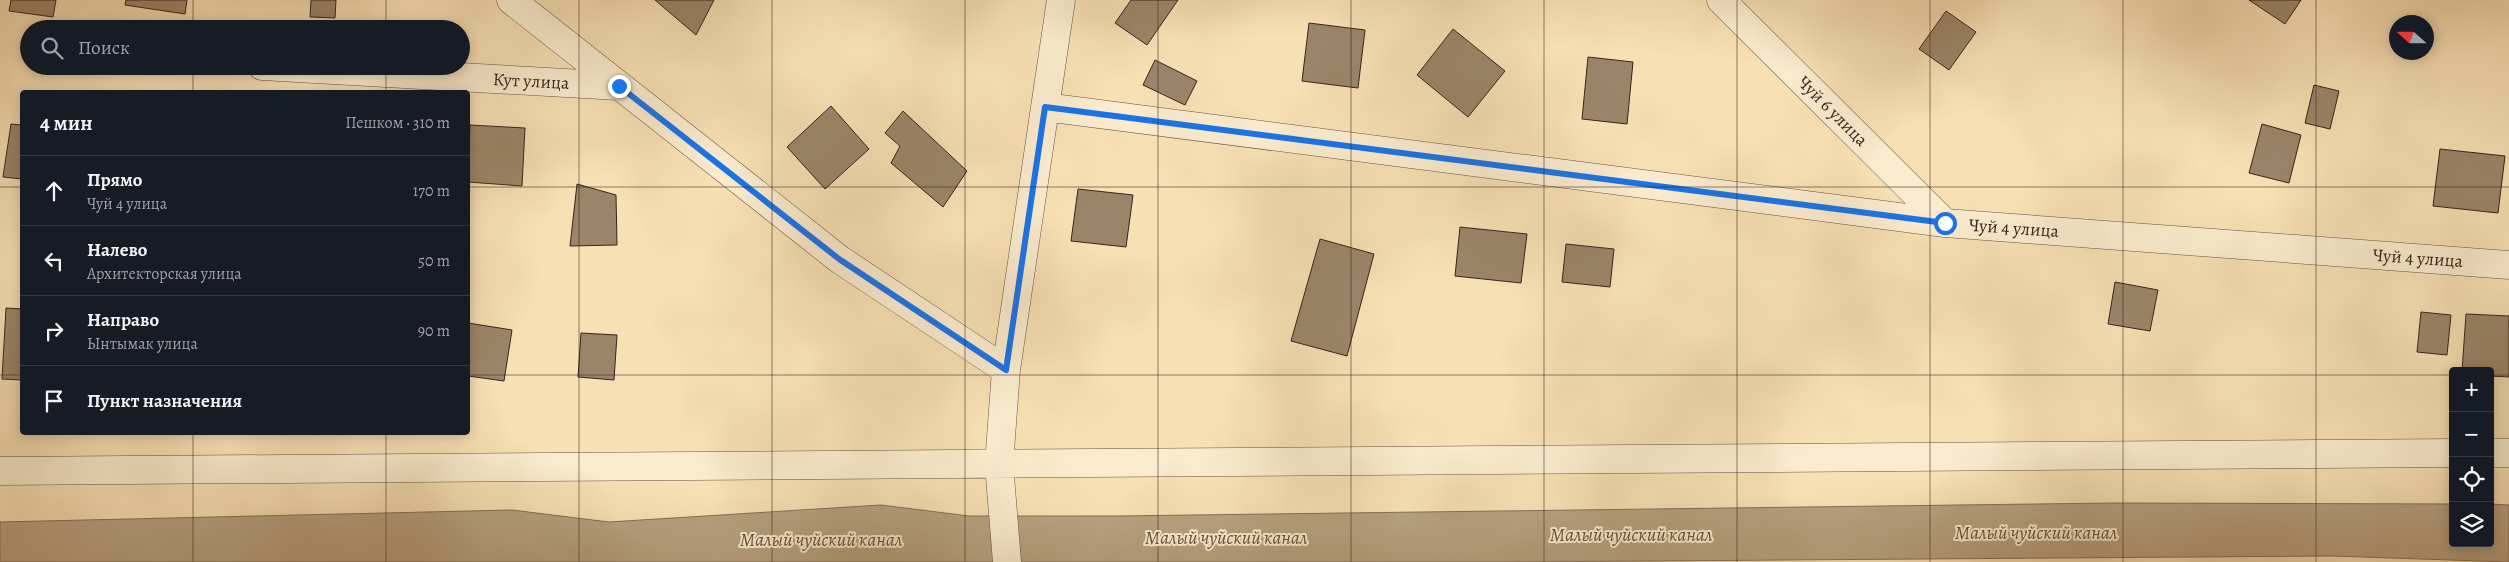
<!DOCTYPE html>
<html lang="ru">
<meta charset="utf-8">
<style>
body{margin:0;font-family:Alegreya,serif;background:#20242c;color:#f1f3f6}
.controls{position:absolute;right:15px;bottom:15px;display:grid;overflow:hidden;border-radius:5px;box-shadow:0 2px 12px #0003}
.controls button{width:45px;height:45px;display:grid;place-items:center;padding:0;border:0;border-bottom:1px solid #363941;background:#171b24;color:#f1f3f6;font:25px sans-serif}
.compass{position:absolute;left:2389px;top:15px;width:45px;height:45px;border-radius:50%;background:#171b24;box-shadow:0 2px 12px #0003;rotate:291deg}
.stop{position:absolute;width:15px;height:15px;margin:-11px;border:4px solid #1a73e8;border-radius:50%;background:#fff}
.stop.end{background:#1a73e8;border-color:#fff;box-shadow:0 1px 5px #0008}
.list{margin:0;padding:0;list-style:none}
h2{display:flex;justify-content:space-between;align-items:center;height:65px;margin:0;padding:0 20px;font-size:21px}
h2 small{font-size:16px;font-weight:400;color:#9ea1a6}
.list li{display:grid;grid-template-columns:32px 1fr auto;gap:15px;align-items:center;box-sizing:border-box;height:70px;padding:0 20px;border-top:1px solid #363941}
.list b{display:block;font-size:19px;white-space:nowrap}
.list p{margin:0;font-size:16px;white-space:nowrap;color:#9ea1a6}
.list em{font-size:16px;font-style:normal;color:#9ea1a6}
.icon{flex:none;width:28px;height:28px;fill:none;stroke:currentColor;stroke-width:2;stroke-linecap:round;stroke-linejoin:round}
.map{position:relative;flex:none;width:2509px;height:562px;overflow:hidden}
.search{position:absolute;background:#171b24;box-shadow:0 2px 12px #0003;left:20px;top:20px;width:450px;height:55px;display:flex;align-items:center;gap:12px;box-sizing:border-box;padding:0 18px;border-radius:28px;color:#9ea1a6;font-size:19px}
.panel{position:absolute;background:#171b24;box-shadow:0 2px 12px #0003;left:20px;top:90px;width:450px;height:345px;border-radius:5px}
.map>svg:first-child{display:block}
</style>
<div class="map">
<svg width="2509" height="562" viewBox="0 0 2509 562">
<rect width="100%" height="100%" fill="#f7e0b4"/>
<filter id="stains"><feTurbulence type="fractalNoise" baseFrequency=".004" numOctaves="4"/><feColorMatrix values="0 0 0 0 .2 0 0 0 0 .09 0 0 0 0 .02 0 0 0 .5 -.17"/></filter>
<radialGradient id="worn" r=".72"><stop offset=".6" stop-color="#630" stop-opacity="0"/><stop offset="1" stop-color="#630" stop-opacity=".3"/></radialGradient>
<path fill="#b6a07f" stroke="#846e56" d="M 2114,503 L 2453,504 L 2453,543 L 2490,543 L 2490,504 L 2509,505 L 2509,562 L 2332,556 L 1512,562 L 0,562 L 0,522 L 512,510 L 609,522 L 881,505 L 969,516 L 1115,516 Z"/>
<path fill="#9b856a" stroke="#382319" d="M 11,0 L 56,0 L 53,17 L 9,11 Z
M 126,0 L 187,0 L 185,14 L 125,5 Z
M 311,0 L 336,0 L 335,18 L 310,17 Z
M 655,0 L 714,0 L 696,35 Z
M 1131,0 L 1178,0 L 1147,45 L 1115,23 Z
M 2249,0 L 2301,0 L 2285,24 Z
M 1946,11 L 1976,32 L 1949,70 L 1919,49 Z
M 1309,23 L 1365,30 L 1358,88 L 1302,81 Z
M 1453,29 L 1505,71 L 1468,117 L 1417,75 Z
M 1588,57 L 1633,62 L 1627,124 L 1582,119 Z
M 1155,60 L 1197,81 L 1185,105 L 1143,85 Z
M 2314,85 L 2339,91 L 2330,129 L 2305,123 Z
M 831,106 L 869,149 L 825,189 L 787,147 Z
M 903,111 L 967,171 L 943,207 L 891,163 L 900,146 L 885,133 Z
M 11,124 L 22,125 L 22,179 L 3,177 Z
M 2262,124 L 2301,135 L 2289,183 L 2249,173 Z
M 470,125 L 525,128 L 522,186 L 468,182 Z
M 2440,149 L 2505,156 L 2498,213 L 2433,206 Z
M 577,184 L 616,195 L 617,245 L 570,246 Z
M 1078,189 L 1133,195 L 1126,247 L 1071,241 Z
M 1460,227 L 1527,234 L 1521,283 L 1455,276 Z
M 1320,239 L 1374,254 L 1347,356 L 1291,341 Z
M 1566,244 L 1614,249 L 1610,287 L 1562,282 Z
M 2115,282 L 2158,290 L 2150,331 L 2108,324 Z
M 6,308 L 22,309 L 22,380 L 2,379 Z
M 2421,312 L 2451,315 L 2447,355 L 2417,352 Z
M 2466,314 L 2509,316 L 2509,377 L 2490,376 L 2490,371 L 2462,371 Z
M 468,323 L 512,330 L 504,381 L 468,376 Z
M 581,333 L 617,335 L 614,380 L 578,377 Z"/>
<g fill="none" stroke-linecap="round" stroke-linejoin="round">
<defs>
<path id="minor" d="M 511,0 L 839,259 L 1006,370
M 1721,0 L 1945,223
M 262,66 L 619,86
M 1045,107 L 1945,223 L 2509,265
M 2490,453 L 2509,453
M 0,471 L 2453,453
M 1007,562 L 999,464 L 1006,370 L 1061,0"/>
</defs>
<use href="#minor" stroke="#685240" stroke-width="29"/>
<use href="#minor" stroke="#faebce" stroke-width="28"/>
</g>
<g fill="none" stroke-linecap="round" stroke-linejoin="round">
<path stroke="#1a73e8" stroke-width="6" d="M 619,86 L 839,259 L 1006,370 L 1045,107 L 1945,223"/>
</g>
<path fill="none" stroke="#382319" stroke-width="1" stroke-opacity="0.55" d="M 193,0 L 193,29M 386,0 L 386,29M 579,0 L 579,562M 772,0 L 772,562M 965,0 L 965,562M 1158,0 L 1158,562M 1351,0 L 1351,562M 1544,0 L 1544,562M 1737,0 L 1737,562M 1930,0 L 1930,562M 2123,0 L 2123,562M 2316,0 L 2316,562M 193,66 L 193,92M 386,66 L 386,92M 0,187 L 22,187M 468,187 L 2509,187M 0,375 L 22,375M 468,375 L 2453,375M 2490,375 L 2509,375M 193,432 L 193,562M 386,432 L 386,562"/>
<g text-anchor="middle" stroke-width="4" stroke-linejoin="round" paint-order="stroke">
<g font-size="18" fill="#382319" stroke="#faebce">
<text transform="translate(531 81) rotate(3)" y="6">Кут улица</text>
<text transform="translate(1833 111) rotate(45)" y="6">Чуй 6 улица</text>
<text transform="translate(2014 228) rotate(4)" y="6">Чуй 4 улица</text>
<text transform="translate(2418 258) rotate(4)" y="6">Чуй 4 улица</text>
</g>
<g font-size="19" font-style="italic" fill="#644f3d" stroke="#faebce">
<text x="2036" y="539">Малый чуйский канал</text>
<text x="1631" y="541">Малый чуйский канал</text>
<text x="1226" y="544">Малый чуйский канал</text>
<text x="821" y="546">Малый чуйский канал</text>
</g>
</g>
<rect width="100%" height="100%" filter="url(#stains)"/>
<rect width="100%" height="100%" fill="url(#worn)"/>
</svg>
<div class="controls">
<button>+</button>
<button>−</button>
<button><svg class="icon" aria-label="locate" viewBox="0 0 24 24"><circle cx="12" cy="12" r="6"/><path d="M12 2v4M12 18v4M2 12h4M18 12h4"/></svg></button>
<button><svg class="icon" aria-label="layers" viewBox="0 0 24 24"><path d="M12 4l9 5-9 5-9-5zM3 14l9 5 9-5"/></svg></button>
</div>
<svg class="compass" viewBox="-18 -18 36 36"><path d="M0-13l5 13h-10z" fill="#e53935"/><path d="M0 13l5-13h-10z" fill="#9ea1a6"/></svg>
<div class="stop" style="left:1945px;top:223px"></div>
<div class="stop end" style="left:619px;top:86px"></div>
<div class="search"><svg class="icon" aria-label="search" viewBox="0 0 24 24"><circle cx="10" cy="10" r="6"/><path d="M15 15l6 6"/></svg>Поиск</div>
<section class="panel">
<h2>4 мин<small>Пешком · 310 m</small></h2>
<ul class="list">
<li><svg class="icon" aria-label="ahead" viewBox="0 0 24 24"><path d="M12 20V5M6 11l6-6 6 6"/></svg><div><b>Прямо</b><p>Чуй 4 улица</p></div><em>170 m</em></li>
<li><svg class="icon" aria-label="left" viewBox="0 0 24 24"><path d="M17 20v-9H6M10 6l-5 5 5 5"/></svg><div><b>Налево</b><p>Архитекторская улица</p></div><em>50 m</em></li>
<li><svg class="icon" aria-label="right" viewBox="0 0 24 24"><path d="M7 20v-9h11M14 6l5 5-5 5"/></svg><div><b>Направо</b><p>Ынтымак улица</p></div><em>90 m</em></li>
<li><svg class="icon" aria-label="arrive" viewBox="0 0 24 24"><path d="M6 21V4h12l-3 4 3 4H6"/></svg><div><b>Пункт назначения</b></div></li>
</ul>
</section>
</div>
